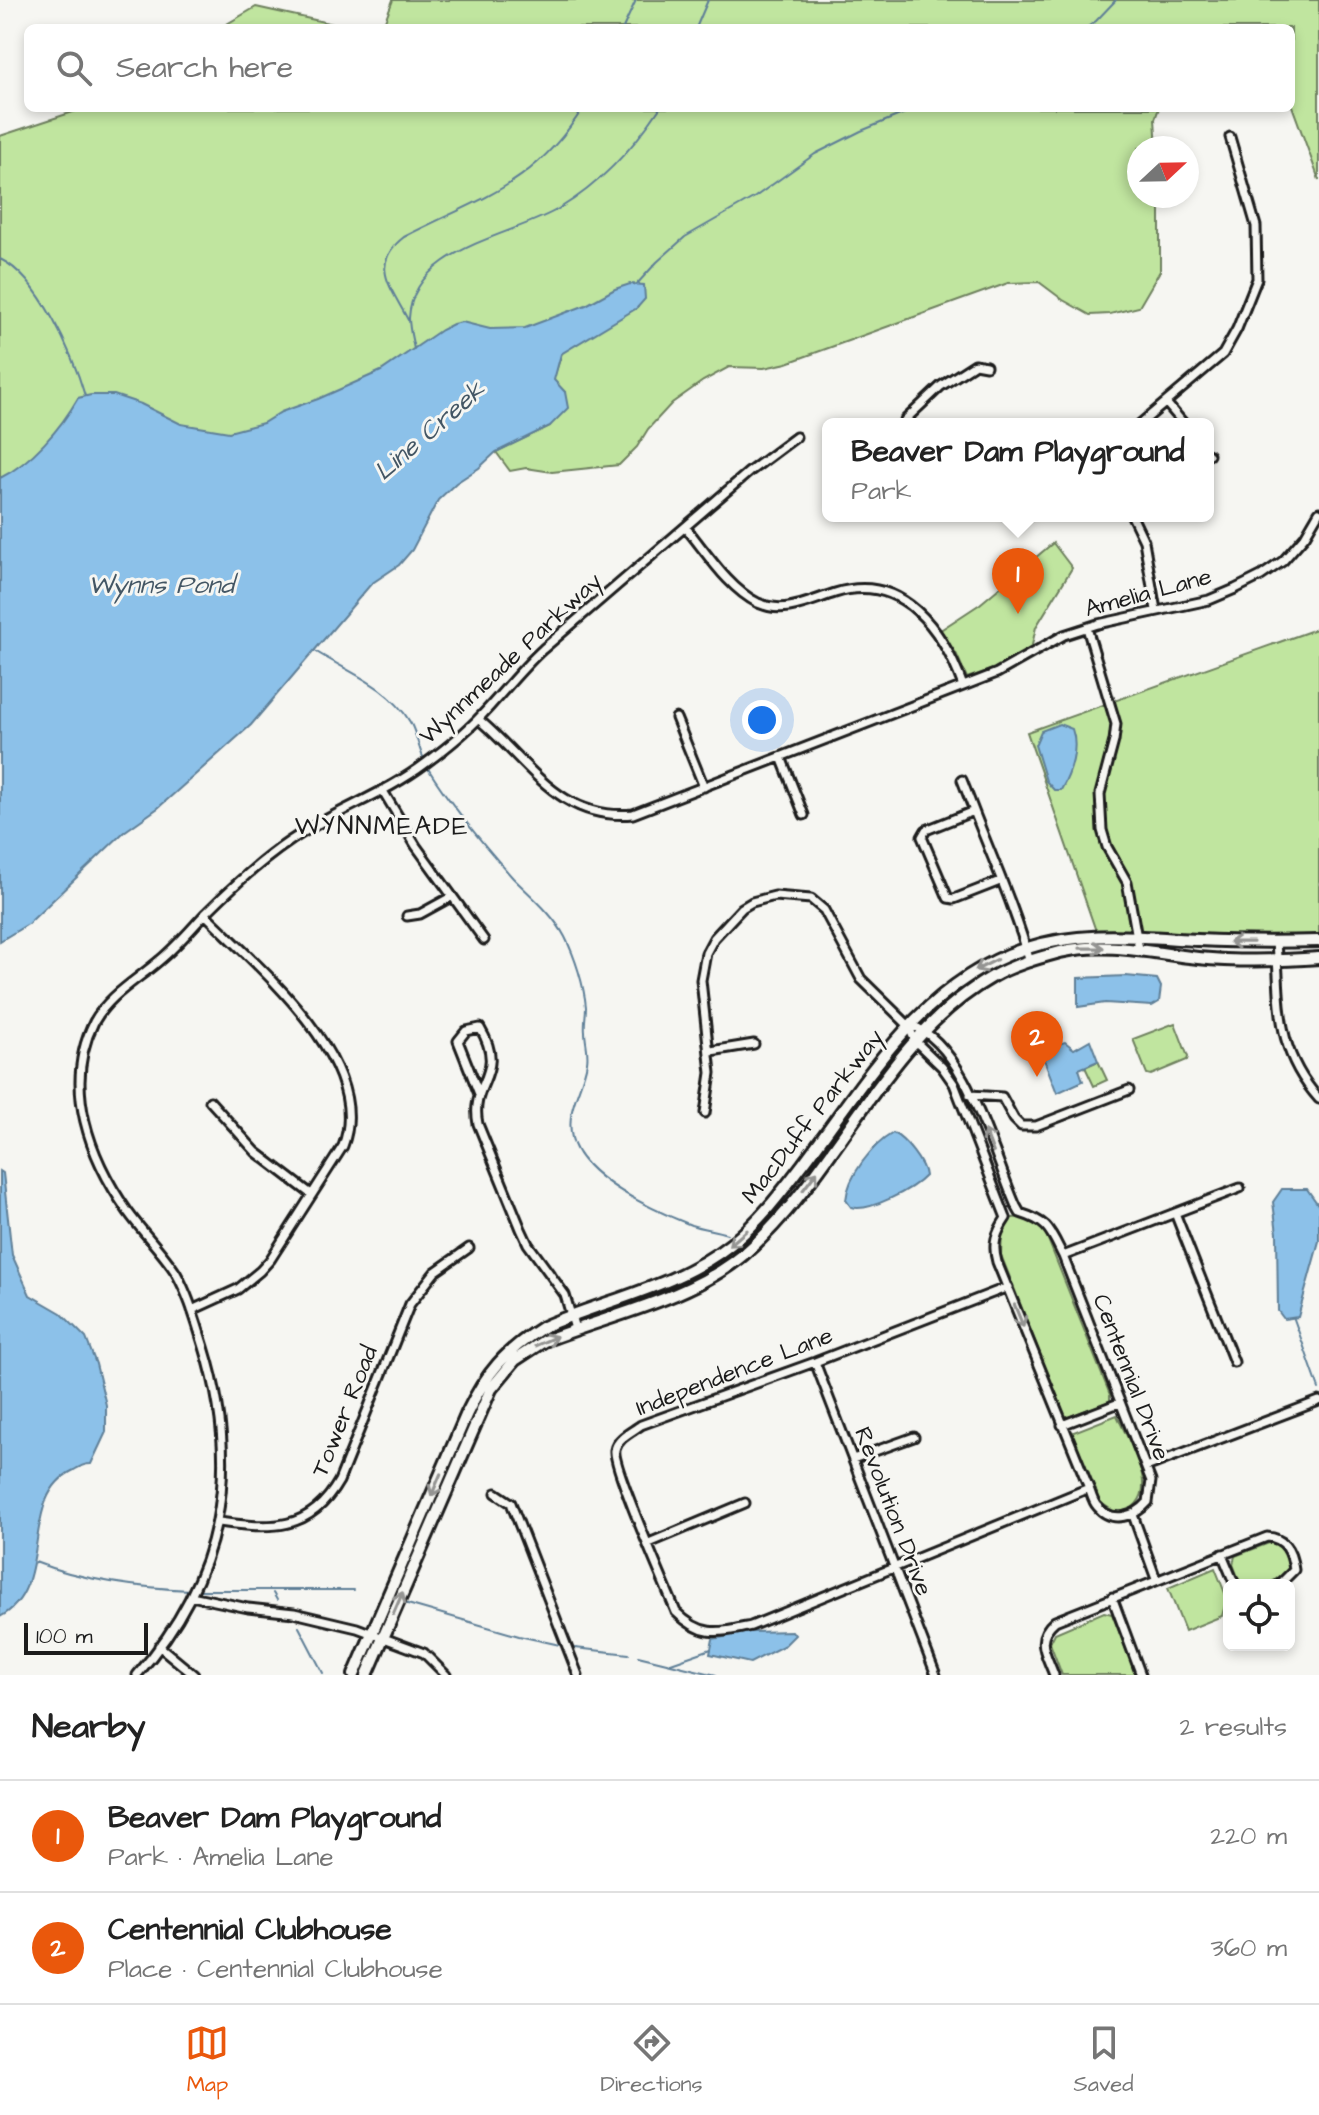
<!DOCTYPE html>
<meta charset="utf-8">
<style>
body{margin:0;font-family:"Architects Daughter",sans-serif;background:#f6f6f6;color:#222}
.controls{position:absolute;right:24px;bottom:24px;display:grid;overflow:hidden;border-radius:12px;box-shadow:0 4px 12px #0003}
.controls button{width:72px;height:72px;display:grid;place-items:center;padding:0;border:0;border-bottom:2px solid #e0e0e0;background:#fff;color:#222;font:40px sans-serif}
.compass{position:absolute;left:1127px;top:136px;width:72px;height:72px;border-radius:50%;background:#fff;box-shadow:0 4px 12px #0003;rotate:68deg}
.scale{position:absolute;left:24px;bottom:20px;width:124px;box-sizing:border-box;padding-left:8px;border:4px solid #1c1c1c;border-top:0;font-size:22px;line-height:28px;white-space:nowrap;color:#1c1c1c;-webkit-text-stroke:6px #f6f6f2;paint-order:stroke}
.you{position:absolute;left:762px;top:720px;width:28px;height:28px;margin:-20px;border:6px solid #fff;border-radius:50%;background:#1a73e8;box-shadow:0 0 0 12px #1a73e833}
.badge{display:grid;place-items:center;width:52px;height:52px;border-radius:50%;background:#ea580c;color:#fff;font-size:26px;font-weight:700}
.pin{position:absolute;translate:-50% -66px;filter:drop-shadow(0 2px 4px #0008)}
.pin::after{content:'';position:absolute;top:42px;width:28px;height:24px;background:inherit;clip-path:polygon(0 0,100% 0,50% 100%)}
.popup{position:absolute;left:822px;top:418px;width:392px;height:104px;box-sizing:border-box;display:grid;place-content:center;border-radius:12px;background:#fff;filter:drop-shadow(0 2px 6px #0005);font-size:26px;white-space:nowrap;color:#767676}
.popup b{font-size:30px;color:#222}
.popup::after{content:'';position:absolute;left:50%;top:100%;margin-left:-16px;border:16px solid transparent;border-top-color:#fff}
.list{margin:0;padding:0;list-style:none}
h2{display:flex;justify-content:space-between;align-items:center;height:104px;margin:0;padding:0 32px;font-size:34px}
h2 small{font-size:26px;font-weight:400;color:#767676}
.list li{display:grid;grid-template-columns:52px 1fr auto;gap:24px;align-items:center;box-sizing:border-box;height:112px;padding:0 32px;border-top:2px solid #e0e0e0}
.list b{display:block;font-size:30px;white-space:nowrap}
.list p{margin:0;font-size:26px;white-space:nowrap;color:#767676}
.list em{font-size:26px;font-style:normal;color:#767676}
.icon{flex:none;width:44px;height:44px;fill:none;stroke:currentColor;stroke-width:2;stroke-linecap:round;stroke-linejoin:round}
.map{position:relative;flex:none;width:1319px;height:1675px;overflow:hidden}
.search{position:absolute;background:#fff;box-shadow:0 4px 12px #0003;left:24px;right:24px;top:24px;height:88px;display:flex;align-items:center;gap:20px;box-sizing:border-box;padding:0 28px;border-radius:12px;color:#767676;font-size:30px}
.sheet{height:328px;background:#fff}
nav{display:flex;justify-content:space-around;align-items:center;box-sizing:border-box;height:112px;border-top:2px solid #e0e0e0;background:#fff;font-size:22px;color:#767676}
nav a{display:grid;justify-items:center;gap:4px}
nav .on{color:#ea580c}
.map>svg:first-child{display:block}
</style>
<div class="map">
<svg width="1319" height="1675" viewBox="0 0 1319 1675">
<rect width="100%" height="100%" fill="#f6f6f2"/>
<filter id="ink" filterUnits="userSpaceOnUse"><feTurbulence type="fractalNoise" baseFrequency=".0125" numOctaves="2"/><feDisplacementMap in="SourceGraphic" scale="16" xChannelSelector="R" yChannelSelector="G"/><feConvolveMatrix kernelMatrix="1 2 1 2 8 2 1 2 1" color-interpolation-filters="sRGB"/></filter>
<g filter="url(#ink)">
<path fill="#c0e59f" stroke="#6e805e" stroke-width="2" d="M 393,0 L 1319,0 L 1319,180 L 1291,103 L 1291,28 L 382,28 Z
M 256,7 L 351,28 L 220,28 Z
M 85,108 L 1159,108 L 1155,119 L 1157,148 L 1139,148 L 1139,196 L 1160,196 L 1160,271 L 1139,307 L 1110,314 L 1090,315 L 1063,300 L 1039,282 L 1008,283 L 787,363 L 764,368 L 729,367 L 703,381 L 672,403 L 648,429 L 637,447 L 619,465 L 552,472 L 526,468 L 510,471 L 496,452 L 550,426 L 565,392 L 553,380 L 562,353 L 566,350 L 0,594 L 0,136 Z
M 1053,543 L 1072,568 L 1036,627 L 1031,650 L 1011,663 L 967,678 L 956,653 L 939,631 L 980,604 Z
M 1319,628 L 1319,941 L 1097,934 L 1027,732 Z
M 1175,1023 L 1188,1057 L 1187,1060 L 1151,1075 L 1147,1074 L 1133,1039 Z
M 1098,1061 L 1107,1080 L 1094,1086 L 1085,1067 Z
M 1027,1217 L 1045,1232 L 1110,1395 L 1110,1401 L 1068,1417 L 1064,1415 L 1001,1255 L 1002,1231 L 1012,1218 Z
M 1117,1415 C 1130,1446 1168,1500 1118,1514 L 1098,1501 L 1071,1433 Z
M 1269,1543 L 1276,1543 L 1283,1547 L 1289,1562 L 1288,1570 L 1268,1585 L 1241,1585 L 1233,1564 L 1235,1556 Z
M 1215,1568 L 1227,1598 L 1222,1616 L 1185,1631 L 1168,1588 Z
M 1104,1612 L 1112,1614 L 1136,1675 L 1062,1675 L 1050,1643 L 1055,1633 Z"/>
<path fill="#8cc1e9" stroke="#5f7f97" stroke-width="2" d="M 630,284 L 644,285 L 645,299 L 637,308 L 561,354 L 554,380 L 565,392 L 568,408 L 550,426 L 496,452 L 479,468 L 456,483 L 438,500 L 412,550 L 399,565 L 371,584 L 251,725 L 158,808 L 124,832 L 28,924 L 0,941 L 0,478 C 31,463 61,428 78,398 L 91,395 L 114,395 L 141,404 L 181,424 L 229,432 L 263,423 L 281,412 L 318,399 L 381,371 L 441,330 L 453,324 L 462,322 L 490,329 L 525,328 L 586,305 L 615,289 Z
M 1059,724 L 1072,729 C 1079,748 1071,773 1061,790 L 1054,790 L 1046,781 L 1035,745 L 1041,731 Z
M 1126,976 L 1157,979 L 1161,987 L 1159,1002 L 1152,1006 L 1105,1003 L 1078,1007 L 1078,978 Z
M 1090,1040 L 1098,1061 L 1079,1069 L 1083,1081 L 1057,1093 L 1040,1049 L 1065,1042 L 1074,1049 Z
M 893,1133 C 905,1139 924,1163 925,1176 C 913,1189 868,1213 851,1207 L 846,1200 C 848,1176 872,1145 893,1133 Z
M 0,1171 L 3,1173 L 12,1255 L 30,1295 L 61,1313 L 86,1338 L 96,1364 L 106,1405 L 106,1432 L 91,1464 C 84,1464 81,1466 74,1470 C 17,1497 56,1586 0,1617 Z
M 1282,1189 L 1307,1189 L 1319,1206 L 1319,1241 L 1298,1317 L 1284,1319 L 1278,1311 L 1277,1233 L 1273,1202 Z
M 792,1631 L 795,1635 L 785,1645 L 750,1663 L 710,1654 L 713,1639 L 750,1632 Z"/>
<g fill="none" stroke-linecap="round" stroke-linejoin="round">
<path stroke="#5f7f97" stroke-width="2" d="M 623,28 L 636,0
M 696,28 L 708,0
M 1086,28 L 1096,21 L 1116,0
M 0,259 C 40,278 73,355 85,396
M 636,285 L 657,262 L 685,237 L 755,197 L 815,154 L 861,131 L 917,108
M 408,320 C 392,288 368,265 404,237 C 481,197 533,187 583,108
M 414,349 C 412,339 409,328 409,318 C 413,247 512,237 560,208 C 600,184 634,147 660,108
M 315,651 C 348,672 389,686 410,722 C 416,732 418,746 423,757
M 427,767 C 452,807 482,843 513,878 C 531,896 553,914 565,937 C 575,957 584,985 586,1007 C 586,1015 584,1023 585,1031 C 585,1042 589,1051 587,1062 C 583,1088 565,1109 572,1138 C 581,1178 656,1211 691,1225 C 703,1229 715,1230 727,1234
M 1294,1319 L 1319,1389
M 35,1562 C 80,1580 141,1588 190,1590
M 197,1590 L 354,1590
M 273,1593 L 277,1600
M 404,1603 L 519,1636 L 560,1645
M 299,1627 L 323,1673
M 575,1648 L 629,1654
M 638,1656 L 716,1675
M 671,1663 L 711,1649"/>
<defs>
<path id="street" d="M 1167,404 L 1184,424
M 912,424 L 905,420 L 941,386 L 975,364 L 986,366
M 1140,424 L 1223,354 L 1237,329 L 1257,279 L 1256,226 L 1230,137
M 1208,454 L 1209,455
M 1132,516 L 1144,541 L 1156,610
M 686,528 C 707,553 728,588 758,603 C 785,615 809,601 835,593 C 902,572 943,630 963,686
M 1087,628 L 1116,724 L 1114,741 L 1100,794 L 1102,830 L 1107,847 L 1127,882 L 1139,949
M 676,718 L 704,787
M 478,719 C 529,761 558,821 633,814 L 997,673 L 1064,635 L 1098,624 L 1209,600 L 1235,589 L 1261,576 L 1283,561 L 1305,536 L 1319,512
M 781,757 L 804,815
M 962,780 L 974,811
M 383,791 L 416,846 L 484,940
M 1000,881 L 954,899 L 948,898 L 922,837 L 926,830 L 974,811 C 993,860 1016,911 1030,962
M 407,916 L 420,914 L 451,897
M 1276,942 C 1281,1004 1274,1048 1319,1099
M 910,1025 C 965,1041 994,1157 1016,1206 L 1020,1213 C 1049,1222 1050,1230 1063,1256 L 1151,1481 L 1148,1502 C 1136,1516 1112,1525 1097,1506 C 1093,1502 1091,1493 1089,1488 L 997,1262 C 992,1244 996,1233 1006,1218
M 711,1051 L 754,1044
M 479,1094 L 458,1041 L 466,1031 L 480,1028 C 508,1075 469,1082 478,1124 L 521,1229 L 528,1244 L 565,1295 L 575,1329
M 970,1095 L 1002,1097 L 1014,1119 L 1021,1126 L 1036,1126 L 1129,1090
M 210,1101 L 256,1152 L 311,1194
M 705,1113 L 711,1073 L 701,980 L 706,953 L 714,938 L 742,908 L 752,902 L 775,896 L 811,899 L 824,910 L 861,979 L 908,1025 L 915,1041 L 942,1067 L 954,1084 L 1006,1218
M 1175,1213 L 1234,1362
M 1063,1256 L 1240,1188
M 1008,1287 L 815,1362 L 641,1425 C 632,1432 617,1438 615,1450 C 612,1466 666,1587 676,1612 C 702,1638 718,1633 751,1626 L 1089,1488
M 192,1310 L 238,1289 L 260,1271 L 270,1260 L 343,1146 C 375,1063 258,967 205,914
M 815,1362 L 936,1675
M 1062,1425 L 1119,1403
M 853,1459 L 914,1437
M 1146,1467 L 1319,1401
M 496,1493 L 511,1503 L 578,1675
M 1133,1515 L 1156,1579
M 219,1522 C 271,1529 310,1532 339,1481 L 410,1304 L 435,1272 L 469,1248
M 649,1543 L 745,1503
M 1222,1554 L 1235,1585
M 191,1596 L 248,1608 L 294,1613 L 357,1628 L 424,1653 L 446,1675
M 1112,1597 L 1141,1675
M 159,1646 L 194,1675
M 137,1675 C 223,1577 242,1470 204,1347 C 196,1322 189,1296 176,1273 C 162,1251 143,1233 128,1212 C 90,1158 62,1086 94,1022 C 109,995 137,980 160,960 C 177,946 191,929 206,913 C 232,887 259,862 290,841 C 333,811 384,795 426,763 C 445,749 465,733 481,716 C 502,694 520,670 543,649 L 749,472 L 796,437
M 1054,1675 C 1046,1653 1034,1639 1055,1621 L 1267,1537 C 1286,1538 1292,1553 1294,1570 L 1279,1585"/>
<path id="secondary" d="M 354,1675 L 467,1413 C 486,1373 505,1351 543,1327 C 605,1300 677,1287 731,1244 C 759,1222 781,1193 803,1164 C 865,1082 921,983 1024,949 C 1081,930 1139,937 1198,940 C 1238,942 1279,942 1319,941
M 367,1675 L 491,1389 L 515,1360 L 544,1341 C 608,1316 690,1299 743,1255 C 836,1176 884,1038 992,977 C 1012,965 1038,958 1060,952 C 1106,941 1152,953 1198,958 C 1238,962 1279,961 1319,958"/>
</defs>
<use href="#street" stroke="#1c1c1c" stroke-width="13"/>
<use href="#secondary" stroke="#1c1c1c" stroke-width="16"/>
<use href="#street" stroke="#f6f6f2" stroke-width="7"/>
<use href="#secondary" stroke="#f6f6f2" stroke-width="10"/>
</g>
<defs><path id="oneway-shaft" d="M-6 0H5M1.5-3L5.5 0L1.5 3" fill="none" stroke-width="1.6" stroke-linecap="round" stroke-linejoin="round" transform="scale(2)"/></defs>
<g stroke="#949492">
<use href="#oneway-shaft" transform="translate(1241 942) rotate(-179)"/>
<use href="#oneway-shaft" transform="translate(1092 948) rotate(-1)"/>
<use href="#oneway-shaft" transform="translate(986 965) rotate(153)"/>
<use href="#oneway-shaft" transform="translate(989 1141) rotate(-111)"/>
<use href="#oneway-shaft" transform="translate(810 1181) rotate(-53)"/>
<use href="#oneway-shaft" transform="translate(738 1238) rotate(139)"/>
<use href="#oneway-shaft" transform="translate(1019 1316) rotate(68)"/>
<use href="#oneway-shaft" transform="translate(546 1341) rotate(-24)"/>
<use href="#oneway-shaft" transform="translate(436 1485) rotate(113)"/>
<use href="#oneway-shaft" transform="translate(398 1603) rotate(-67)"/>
</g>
</g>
<g text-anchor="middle" stroke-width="6" stroke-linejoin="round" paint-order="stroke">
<g font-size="24" fill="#1c1c1c" stroke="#f6f6f2">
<text transform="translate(1148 592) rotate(-15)" y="8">Amelia Lane</text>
<text transform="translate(510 658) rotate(-43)" y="8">Wynnmeade Parkway</text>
<text transform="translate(812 1116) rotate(-52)" y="8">MacDuff Parkway</text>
<text transform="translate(734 1371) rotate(-21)" y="8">Independence Lane</text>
<text transform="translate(1132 1377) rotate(69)" y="8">Centennial Drive</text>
<text transform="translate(344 1411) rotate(-68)" y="8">Tower Road</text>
<text transform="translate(894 1511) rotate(69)" y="8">Revolution Drive</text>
</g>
<g font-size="26" font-style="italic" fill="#435664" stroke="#f6f6f2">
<text transform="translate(429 430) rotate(-41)" y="9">Line Creek</text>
<text x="161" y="593">Wynns Pond</text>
</g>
<g font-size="26" letter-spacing="2" fill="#1c1c1c" stroke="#f6f6f2">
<text x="382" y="834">WYNNMEADE</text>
</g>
</g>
</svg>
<div class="controls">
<button><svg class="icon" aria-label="locate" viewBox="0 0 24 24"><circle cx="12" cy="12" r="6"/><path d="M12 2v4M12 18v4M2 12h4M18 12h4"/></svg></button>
</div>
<svg class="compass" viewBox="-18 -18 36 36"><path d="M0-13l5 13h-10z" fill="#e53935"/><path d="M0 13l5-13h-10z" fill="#767676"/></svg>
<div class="scale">100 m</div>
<div class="you"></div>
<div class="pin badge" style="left:1018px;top:614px">1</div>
<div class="popup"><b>Beaver Dam Playground</b>Park</div>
<div class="pin badge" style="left:1037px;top:1077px">2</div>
<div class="search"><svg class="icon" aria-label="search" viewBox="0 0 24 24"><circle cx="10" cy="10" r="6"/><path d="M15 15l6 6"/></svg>Search here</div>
</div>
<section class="sheet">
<h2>Nearby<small>2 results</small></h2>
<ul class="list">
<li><span class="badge">1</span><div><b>Beaver Dam Playground</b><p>Park · Amelia Lane</p></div><em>220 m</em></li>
<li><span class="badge">2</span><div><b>Centennial Clubhouse</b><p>Place · Centennial Clubhouse</p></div><em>360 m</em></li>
</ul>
</section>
<nav>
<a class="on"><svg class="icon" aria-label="map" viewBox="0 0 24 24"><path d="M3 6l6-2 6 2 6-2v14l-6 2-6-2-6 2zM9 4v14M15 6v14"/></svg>Map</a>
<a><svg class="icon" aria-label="directions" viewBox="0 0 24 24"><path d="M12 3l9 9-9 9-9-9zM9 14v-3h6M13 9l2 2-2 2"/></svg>Directions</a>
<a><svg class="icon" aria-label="saved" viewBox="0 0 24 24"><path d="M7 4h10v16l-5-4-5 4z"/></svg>Saved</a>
</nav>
